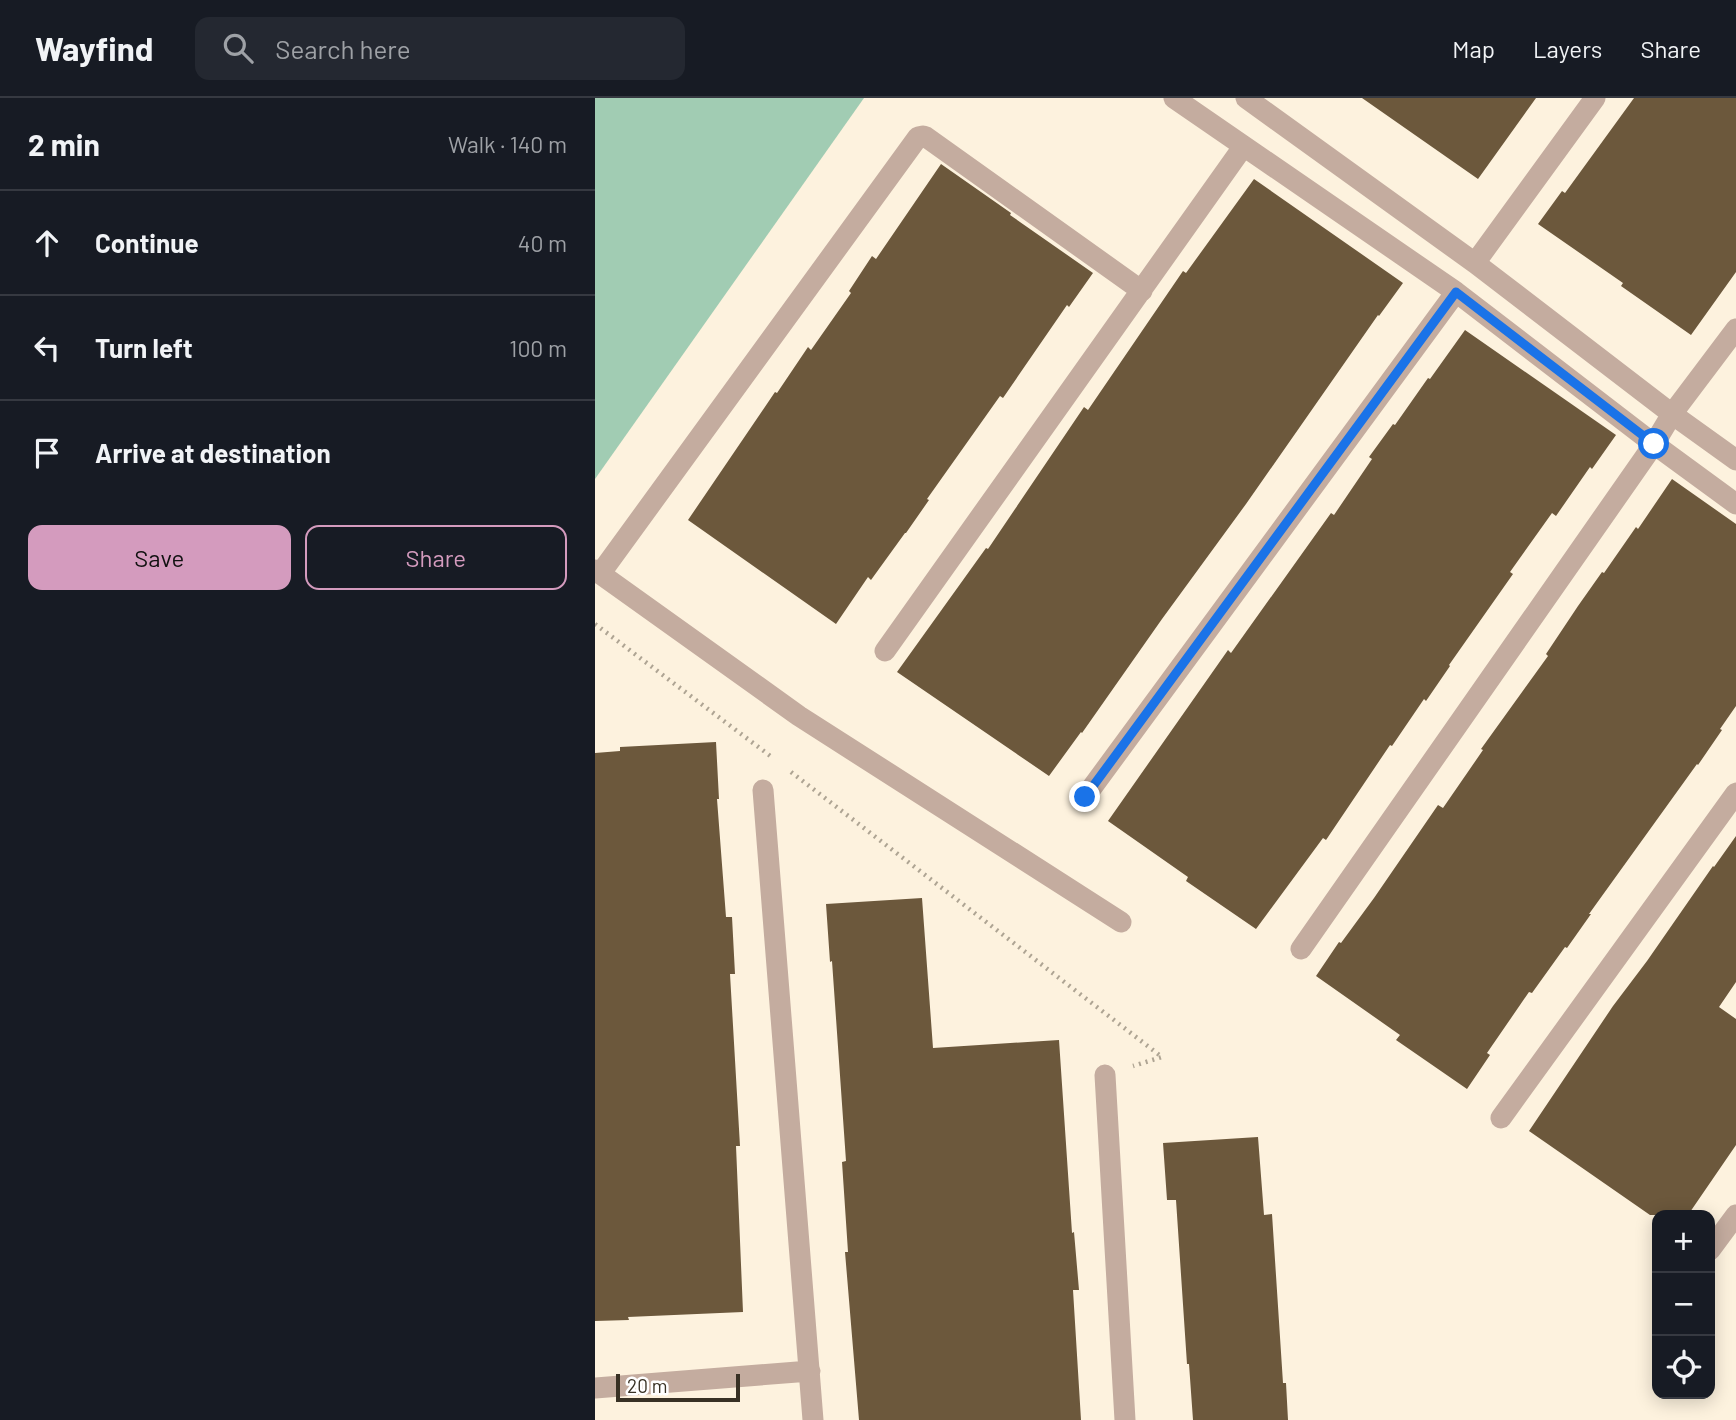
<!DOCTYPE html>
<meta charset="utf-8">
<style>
body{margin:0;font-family:Barlow,sans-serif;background:#242831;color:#f1f3f6}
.controls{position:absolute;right:21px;bottom:21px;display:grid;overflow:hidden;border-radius:14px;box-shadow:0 4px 18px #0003}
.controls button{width:63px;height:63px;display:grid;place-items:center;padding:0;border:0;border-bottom:2px solid #363941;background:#171b24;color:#f1f3f6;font:35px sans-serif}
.scale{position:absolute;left:21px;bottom:18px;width:124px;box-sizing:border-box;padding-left:7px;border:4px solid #383124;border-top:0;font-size:19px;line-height:24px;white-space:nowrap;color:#383124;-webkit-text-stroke:5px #fff;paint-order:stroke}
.stop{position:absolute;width:21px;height:21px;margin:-16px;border:5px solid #1a73e8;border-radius:50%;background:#fff}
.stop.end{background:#1a73e8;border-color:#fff;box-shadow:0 2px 7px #0008}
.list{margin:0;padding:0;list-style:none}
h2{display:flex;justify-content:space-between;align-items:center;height:91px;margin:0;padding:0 28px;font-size:30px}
h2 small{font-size:23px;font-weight:400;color:#9ea1a6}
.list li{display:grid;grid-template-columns:46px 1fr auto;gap:21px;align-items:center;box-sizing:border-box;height:105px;padding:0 28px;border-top:2px solid #363941}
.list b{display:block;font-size:26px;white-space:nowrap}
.list em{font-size:23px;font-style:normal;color:#9ea1a6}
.actions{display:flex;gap:14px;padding:21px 28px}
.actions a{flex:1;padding:16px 0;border:2px solid #d49bbe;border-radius:14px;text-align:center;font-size:24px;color:#d49bbe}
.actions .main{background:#d49bbe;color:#111}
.icon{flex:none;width:38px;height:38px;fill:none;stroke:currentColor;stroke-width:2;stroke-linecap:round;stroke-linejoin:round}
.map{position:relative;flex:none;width:1141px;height:1322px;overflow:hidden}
header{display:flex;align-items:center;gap:42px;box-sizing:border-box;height:98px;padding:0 35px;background:#171b24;border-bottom:2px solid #363941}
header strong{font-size:33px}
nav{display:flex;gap:38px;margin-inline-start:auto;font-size:24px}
.search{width:490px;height:63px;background:#242831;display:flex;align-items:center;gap:18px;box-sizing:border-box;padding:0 24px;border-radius:14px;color:#9ea1a6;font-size:26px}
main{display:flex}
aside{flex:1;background:#171b24}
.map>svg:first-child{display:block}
</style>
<header>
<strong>Wayfind</strong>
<div class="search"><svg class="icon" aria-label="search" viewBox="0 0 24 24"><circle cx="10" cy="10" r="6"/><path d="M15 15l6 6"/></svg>Search here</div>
<nav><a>Map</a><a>Layers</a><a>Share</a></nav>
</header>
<main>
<aside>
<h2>2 min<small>Walk · 140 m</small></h2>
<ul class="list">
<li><svg class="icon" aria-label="ahead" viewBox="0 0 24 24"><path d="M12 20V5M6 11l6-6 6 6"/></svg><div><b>Continue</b></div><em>40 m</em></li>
<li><svg class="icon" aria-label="left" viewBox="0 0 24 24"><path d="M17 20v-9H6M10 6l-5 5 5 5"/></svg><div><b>Turn left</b></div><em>100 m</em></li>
<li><svg class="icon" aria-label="arrive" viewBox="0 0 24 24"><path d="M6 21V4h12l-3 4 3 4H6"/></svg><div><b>Arrive at destination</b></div></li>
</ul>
<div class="actions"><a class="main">Save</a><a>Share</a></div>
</aside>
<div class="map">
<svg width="1141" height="1322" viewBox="0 0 1141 1322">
<rect width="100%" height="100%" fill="#fdf2de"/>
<path fill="#a1ccb3" d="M 0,0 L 269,0 L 0,381 Z"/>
<path fill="#6c583c" d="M 767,0 L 941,0 L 883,81 Z
M 1039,0 L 1141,0 L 1141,174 L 1096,237 L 1026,188 L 1028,185 L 943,126 L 967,93 L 970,95 Z
M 346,66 L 416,115 L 415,117 L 498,175 L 474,209 L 472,207 L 408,300 L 405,298 L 332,401 L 334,402 L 311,435 L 310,435 L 276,482 L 273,479 L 241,526 L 93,422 L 180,294 L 182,295 L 213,249 L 216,252 L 256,195 L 254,193 L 277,158 L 281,161 Z
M 659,81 L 808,185 L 784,218 L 783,217 L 651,406 L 567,521 L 487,635 L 486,634 L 454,678 L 302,574 L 391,450 L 393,451 L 489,309 L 493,312 L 588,173 L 591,175 Z
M 870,232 L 1021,337 L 997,371 L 995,369 L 961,418 L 957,415 L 915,474 L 918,476 L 854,567 L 855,568 L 831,603 L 829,601 L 797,648 L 795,647 L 731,742 L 728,740 L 661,831 L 591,783 L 593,779 L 513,723 L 633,552 L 636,555 L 736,415 L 739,417 L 777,361 L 774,359 L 798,326 L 800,327 L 833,280 L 835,281 Z
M 1077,381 L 1141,426 L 1141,608 L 1125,631 L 1127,632 L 1103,667 L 1102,666 L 994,816 L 996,816 L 972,850 L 970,849 L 937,895 L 934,894 L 892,955 L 895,957 L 872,991 L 801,942 L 805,937 L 721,878 L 744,844 L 746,845 L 779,800 L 843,707 L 848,710 L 888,652 L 886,651 L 953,558 L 951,556 L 983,508 L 1007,474 L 1009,475 L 1041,429 L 1043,431 Z
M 121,644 L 124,701 L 122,701 L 131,819 L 137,819 L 140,876 L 135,876 L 145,1048 L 141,1048 L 148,1214 L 33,1219 L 34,1222 L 0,1223 L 0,655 L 25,653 L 25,649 Z
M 1141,738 L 1141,884 L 1124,909 L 1141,921 L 1141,1047 L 1093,1117 L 1055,1117 L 934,1033 L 1018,908 L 1052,863 L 1118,768 L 1119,769 Z
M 327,800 L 338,950 L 464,942 L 477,1135 L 479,1134 L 484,1192 L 478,1192 L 486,1322 L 264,1322 L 250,1154 L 253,1154 L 247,1064 L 251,1063 L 237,863 L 235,864 L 231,806 Z
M 663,1039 L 669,1117 L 677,1116 L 688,1285 L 691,1285 L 693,1322 L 598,1322 L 594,1266 L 592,1266 L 581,1102 L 572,1102 L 568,1045 Z"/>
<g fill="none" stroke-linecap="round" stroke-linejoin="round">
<path stroke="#aea493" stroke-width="4.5" stroke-dasharray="2 5" stroke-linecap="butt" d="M 0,526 L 178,660
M 196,674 L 567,959 L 538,968"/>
<path stroke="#c4ac9f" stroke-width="21" d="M 579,0 L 861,194 L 1059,346 L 1141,406
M 651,0 L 880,165 L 1077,316 L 1141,362
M 880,165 L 1000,0
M 0,472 L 204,618 L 526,824
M 5,476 L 323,39 L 328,38 L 331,39 L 547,193
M 290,553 L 648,49
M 168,692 L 218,1322
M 490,699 L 861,194
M 706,851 L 1059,346 L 1077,316 L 1141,231
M 510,977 L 530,1322
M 906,1020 L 1141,695
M 1115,1152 L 1141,1117
M 0,1290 L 215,1273"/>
</g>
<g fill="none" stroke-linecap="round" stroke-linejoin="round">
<path stroke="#1a73e8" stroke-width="9" d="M 490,699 L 861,194 L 1059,346"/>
</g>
</svg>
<div class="controls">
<button>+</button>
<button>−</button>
<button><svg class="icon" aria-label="locate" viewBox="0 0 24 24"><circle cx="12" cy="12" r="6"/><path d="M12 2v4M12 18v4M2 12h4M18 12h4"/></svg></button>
</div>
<div class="scale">20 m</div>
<div class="stop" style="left:1059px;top:346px"></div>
<div class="stop end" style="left:490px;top:699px"></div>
</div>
</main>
